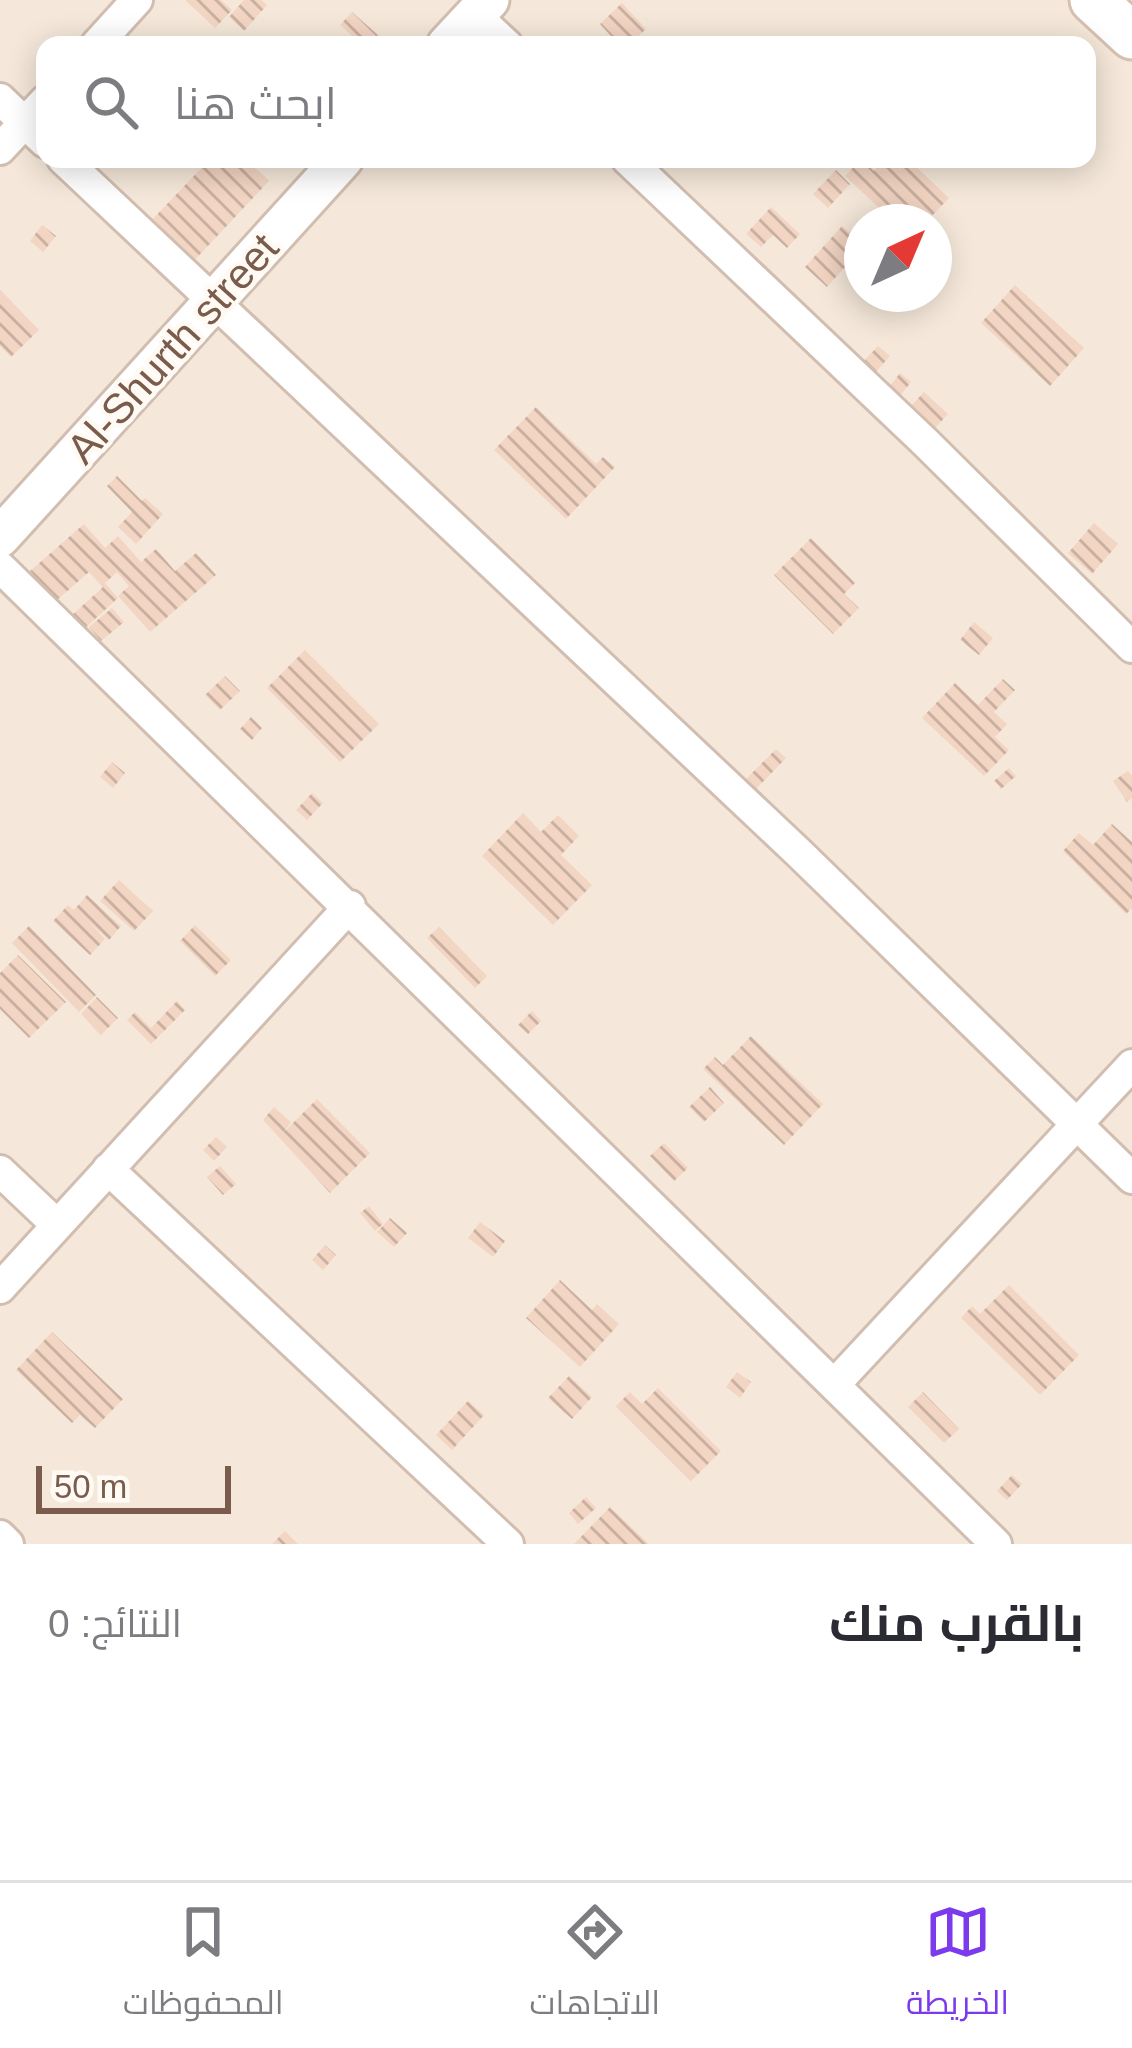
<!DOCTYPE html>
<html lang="ar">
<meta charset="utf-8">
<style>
body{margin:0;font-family:Arial,Cairo,sans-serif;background:#f2f2f3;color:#2b2b33;direction:rtl}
.compass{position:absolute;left:844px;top:204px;width:108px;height:108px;border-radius:50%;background:#fff;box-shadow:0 6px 30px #0003;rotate:44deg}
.scale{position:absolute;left:36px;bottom:30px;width:195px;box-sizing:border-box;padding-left:12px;border:6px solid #7a5c4d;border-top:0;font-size:33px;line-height:42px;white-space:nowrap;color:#7a5c4d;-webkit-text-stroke:9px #fffaf3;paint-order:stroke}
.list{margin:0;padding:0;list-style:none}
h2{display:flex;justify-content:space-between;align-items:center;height:156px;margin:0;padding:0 48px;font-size:51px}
h2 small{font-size:39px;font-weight:400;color:#7c7c81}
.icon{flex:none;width:66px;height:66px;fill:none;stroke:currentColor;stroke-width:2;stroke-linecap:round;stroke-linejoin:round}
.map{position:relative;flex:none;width:1132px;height:1544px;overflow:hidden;direction:ltr}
.search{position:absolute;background:#fff;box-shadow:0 6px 30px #0003;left:36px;right:36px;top:36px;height:132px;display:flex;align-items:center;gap:30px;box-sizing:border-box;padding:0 42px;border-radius:24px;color:#7c7c81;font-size:45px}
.sheet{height:336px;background:#fff}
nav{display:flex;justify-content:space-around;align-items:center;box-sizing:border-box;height:168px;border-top:3px solid #e1e1e2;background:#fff;font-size:33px;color:#7c7c81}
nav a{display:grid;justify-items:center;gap:6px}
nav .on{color:#7c3aed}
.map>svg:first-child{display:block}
</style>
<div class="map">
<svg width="1132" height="1544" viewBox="0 0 1132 1544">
<defs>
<pattern id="building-back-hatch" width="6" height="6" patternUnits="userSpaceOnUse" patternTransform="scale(3)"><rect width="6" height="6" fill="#f3d5c3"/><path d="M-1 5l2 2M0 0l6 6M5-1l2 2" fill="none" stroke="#cab0a1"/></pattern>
</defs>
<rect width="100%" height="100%" fill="#fdf6ec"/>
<path fill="#f5e8da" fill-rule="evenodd" d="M 0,0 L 1132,0 L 1132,1544 L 0,1544 ZM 45,45 L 1087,45 L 1087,159 L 45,159 ZM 862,222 L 934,222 L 934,294 L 862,294 Z"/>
<path fill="url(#building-back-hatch)" d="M 185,0 L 221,0 L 232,10 L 215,28 Z
M 244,0 L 261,0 L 267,5 L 244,31 L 229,17 Z
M 622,3 L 646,29 L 629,45 L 619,45 L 600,24 Z
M 352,12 L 378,35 L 369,45 L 362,45 L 340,25 Z
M 210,159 L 246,159 L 269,181 L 190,265 L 147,225 Z
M 861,159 L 874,171 L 885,159 L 908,159 L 949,198 L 926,222 L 894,222 L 845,176 Z
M 836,170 L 850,184 L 828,208 L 813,194 Z
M 771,207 L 800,234 L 787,248 L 773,235 L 761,247 L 746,234 Z
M 42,225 L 56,236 L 43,252 L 30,241 Z
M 842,226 L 862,243 L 862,248 L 827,287 L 805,267 Z
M 1015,285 L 1084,348 L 1050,386 L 981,323 Z
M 0,290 L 39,330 L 11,357 L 0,346 Z
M 878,346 L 890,356 L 875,373 L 863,362 Z
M 900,373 L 911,382 L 900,396 L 889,387 Z
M 924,392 L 948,414 L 935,428 L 911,406 Z
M 536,407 L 596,464 L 603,457 L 615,467 L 566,519 L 494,450 Z
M 117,476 L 142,501 L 145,498 L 163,514 L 136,544 L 118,527 L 132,512 L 107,486 Z
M 1094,523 L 1118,544 L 1092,574 L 1068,553 Z
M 84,524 L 105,548 L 118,536 L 141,562 L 156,549 L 175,571 L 196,553 L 216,575 L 150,632 L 118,596 L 129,586 L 117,572 L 105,583 L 118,598 L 84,629 L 72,615 L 103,587 L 89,572 L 56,601 L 30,571 Z
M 811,538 L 855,583 L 844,594 L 859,608 L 833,634 L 774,575 Z
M 112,608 L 124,622 L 101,641 L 89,627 Z
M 974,622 L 993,638 L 979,655 L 960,640 Z
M 305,650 L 379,724 L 340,762 L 267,688 Z
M 225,676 L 240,691 L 220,710 L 205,695 Z
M 1003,679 L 1015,690 L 994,712 L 1007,724 L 995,737 L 1009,750 L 984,776 L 922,718 L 955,683 L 978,705 Z
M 251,717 L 262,728 L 252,740 L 240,729 Z
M 776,749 L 786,758 L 753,792 L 743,782 Z
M 112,762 L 125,773 L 113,788 L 100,777 Z
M 1009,768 L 1016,776 L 1001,789 L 994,781 Z
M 1128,771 L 1132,776 L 1132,798 L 1127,802 L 1113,781 Z
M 312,793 L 323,803 L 307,820 L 296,810 Z
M 523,813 L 541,832 L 558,815 L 579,836 L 561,855 L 592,885 L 553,925 L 482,856 Z
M 1112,824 L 1132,842 L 1132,908 L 1126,914 L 1063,851 L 1079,833 L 1093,845 Z
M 119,880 L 153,911 L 134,931 L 100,901 Z
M 87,895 L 121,926 L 109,940 L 88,921 L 105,939 L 90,955 L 53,921 L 68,905 L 74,910 Z
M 195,925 L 231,960 L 215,976 L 180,941 Z
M 29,926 L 96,995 L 79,1012 L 12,943 Z
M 439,927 L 487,976 L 475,988 L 427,938 Z
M 18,955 L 66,1002 L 29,1038 L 0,1009 L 0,973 Z
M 97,997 L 118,1018 L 101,1035 L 81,1014 Z
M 177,1001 L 185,1010 L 151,1044 L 127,1020 L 135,1012 L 151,1028 Z
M 532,1011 L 541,1021 L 528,1034 L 518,1025 Z
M 751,1036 L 823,1104 L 784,1145 L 703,1069 L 715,1057 L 723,1065 Z
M 710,1087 L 724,1103 L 704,1122 L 689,1107 Z
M 317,1099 L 370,1153 L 330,1193 L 263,1120 L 274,1107 L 291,1122 L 284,1132 Z
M 216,1137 L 227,1147 L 214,1161 L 203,1150 Z
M 664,1143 L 688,1168 L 674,1181 L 650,1156 Z
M 220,1166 L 236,1184 L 223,1195 L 207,1177 Z
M 369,1206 L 383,1224 L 375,1231 L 360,1213 Z
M 390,1218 L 407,1233 L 394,1247 L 377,1232 Z
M 480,1222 L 505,1241 L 493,1257 L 468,1238 Z
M 325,1245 L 336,1255 L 323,1270 L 312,1260 Z
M 560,1280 L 592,1310 L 597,1304 L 619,1324 L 580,1367 L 526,1318 Z
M 1009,1285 L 1079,1355 L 1040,1395 L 961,1318 L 972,1306 L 980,1314 Z
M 52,1332 L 123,1399 L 95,1428 L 80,1415 L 72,1423 L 16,1370 Z
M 737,1372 L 751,1382 L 740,1398 L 726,1387 Z
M 569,1376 L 592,1397 L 572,1419 L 548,1398 Z
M 658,1388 L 721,1451 L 691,1481 L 616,1406 L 630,1392 L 642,1404 Z
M 923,1392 L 959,1429 L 944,1443 L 908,1407 Z
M 468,1401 L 484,1415 L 452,1450 L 436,1435 Z
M 1012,1475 L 1022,1484 L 1007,1500 L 997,1491 Z
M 586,1497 L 596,1508 L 578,1524 L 569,1513 Z
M 610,1507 L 649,1544 L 574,1544 Z
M 285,1531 L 298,1544 L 272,1544 Z"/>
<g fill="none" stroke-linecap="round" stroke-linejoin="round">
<defs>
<path id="minor" d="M 475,15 L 507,45
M 96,45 L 137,0
M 0,99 L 45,142
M 0,149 L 45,101
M 63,159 L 800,854 L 1132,1178
M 627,159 L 924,441 L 1132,647
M 0,567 L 996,1544
M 108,1169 L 508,1544
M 0,1171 L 56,1224
M 0,1288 L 350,906
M 834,1385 L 1132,1065
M 0,1536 L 8,1544"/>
<path id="tertiary" d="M 447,45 L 489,0
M 0,537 L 343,159"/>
<path id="secondary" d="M 1093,0 L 1132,36"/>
</defs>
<use href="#minor" stroke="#d1beb0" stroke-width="36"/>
<use href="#tertiary" stroke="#d1beb0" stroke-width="45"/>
<use href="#secondary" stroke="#d6c0b0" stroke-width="51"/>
<use href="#minor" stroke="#fff" stroke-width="30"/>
<use href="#tertiary" stroke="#fff" stroke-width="39"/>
<use href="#secondary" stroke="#fff" stroke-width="45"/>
</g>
<g text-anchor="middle" stroke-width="9" stroke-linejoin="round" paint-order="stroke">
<g font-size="42" fill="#7a5c4d" stroke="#fffaf3">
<text transform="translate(172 348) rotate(-48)" y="15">Al-Shurth street</text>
</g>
</g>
</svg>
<svg class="compass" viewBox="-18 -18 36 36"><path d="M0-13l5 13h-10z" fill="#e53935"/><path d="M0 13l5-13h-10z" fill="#7c7c81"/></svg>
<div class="scale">50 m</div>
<div class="search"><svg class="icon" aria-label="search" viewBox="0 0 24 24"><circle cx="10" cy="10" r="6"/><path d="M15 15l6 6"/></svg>ابحث هنا</div>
</div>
<section class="sheet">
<h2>بالقرب منك<small>النتائج: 0</small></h2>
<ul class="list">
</ul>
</section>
<nav>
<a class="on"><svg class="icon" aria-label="map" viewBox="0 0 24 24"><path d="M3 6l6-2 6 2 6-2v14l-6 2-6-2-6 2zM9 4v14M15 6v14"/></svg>الخريطة</a>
<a><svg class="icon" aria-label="directions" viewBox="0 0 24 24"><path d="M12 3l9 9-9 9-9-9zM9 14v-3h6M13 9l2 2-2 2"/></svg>الاتجاهات</a>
<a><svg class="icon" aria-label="saved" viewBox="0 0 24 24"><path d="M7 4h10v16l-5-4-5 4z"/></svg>المحفوظات</a>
</nav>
